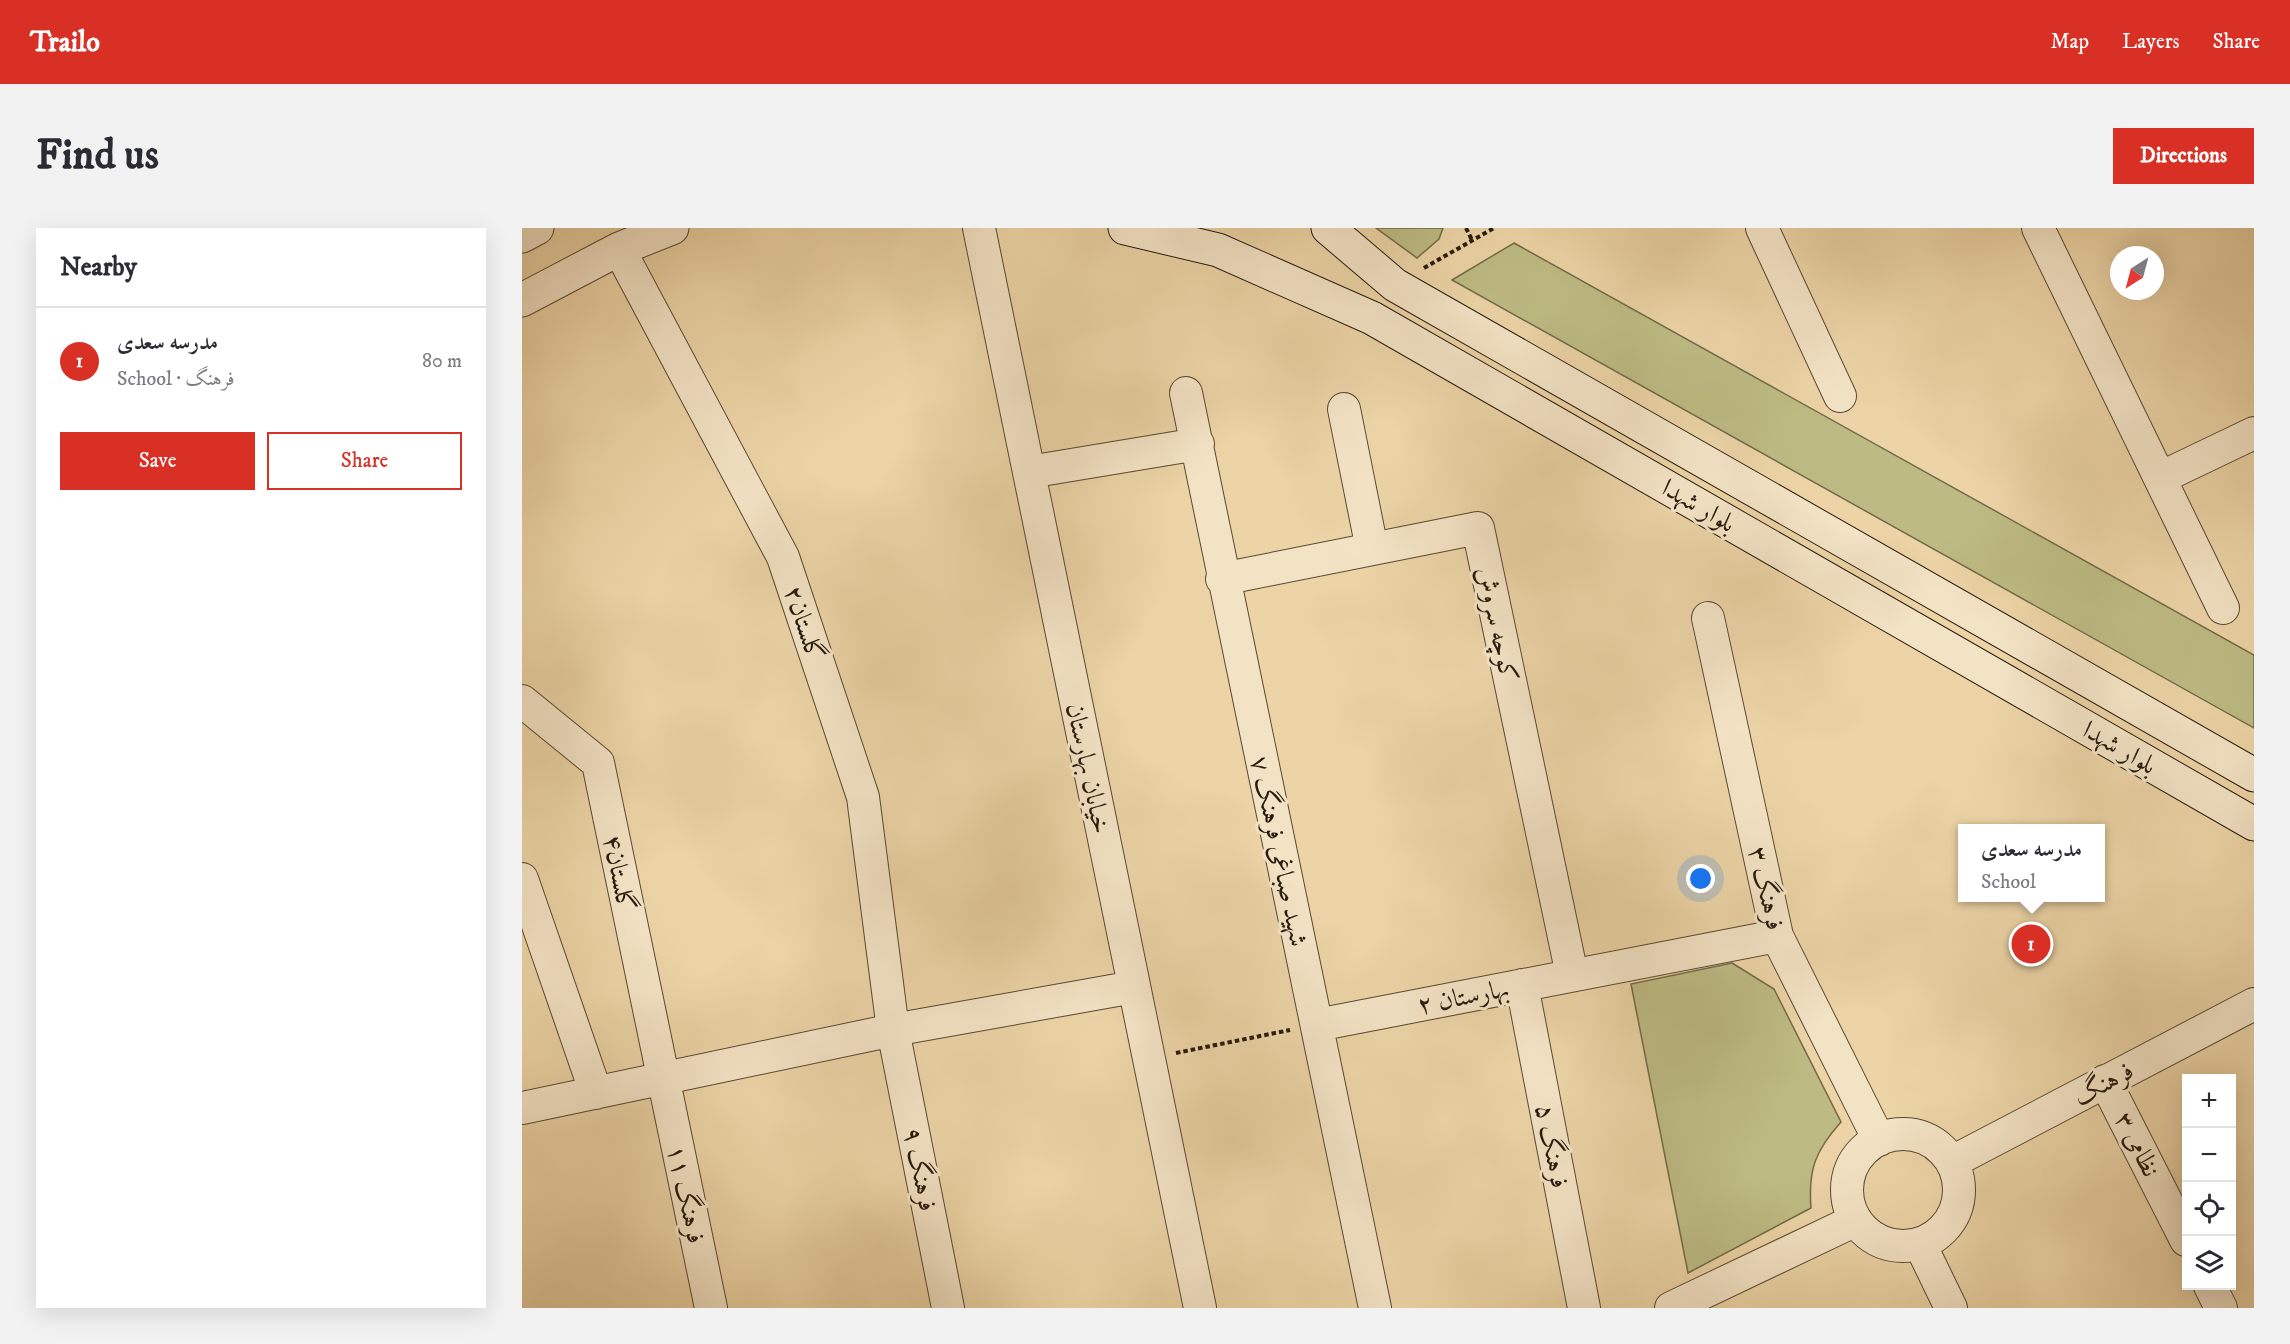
<!DOCTYPE html>
<meta charset="utf-8">
<style>
body{margin:0;font-family:"IM FELL DW Pica",Amiri,serif;background:#f2f2f3;color:#2b2b33}
.controls{position:absolute;right:18px;bottom:18px;display:grid;overflow:hidden;border-radius:0px;box-shadow:0 6px 24px #0002}
.controls button{width:54px;height:54px;display:grid;place-items:center;padding:0;border:0;border-bottom:2px solid #e1e1e2;background:#fff;color:#2b2b33;font:30px sans-serif}
.compass{position:absolute;left:1588px;top:18px;width:54px;height:54px;border-radius:50%;background:#fff;box-shadow:0 6px 24px #0002;rotate:216deg}
.you{position:absolute;left:1179px;top:651px;width:21px;height:21px;margin:-15px;border:4px solid #fff;border-radius:50%;background:#1a73e8;box-shadow:0 0 0 9px #1a73e833}
.badge{display:grid;place-items:center;width:39px;height:39px;border-radius:50%;background:#d93025;color:#fff;font-size:20px;font-weight:700}
.pin{position:absolute;translate:-50% -50%;border:3px solid #fff;box-shadow:0 2px 6px #0006}
.popup{position:absolute;left:1436px;top:596px;width:147px;height:78px;box-sizing:border-box;display:grid;place-content:center;border-radius:0px;background:#fff;filter:drop-shadow(0 2px 4px #0005);font-size:20px;white-space:nowrap;color:#7c7c81}
.popup b{font-size:22px;color:#2b2b33}
.popup::after{content:'';position:absolute;left:50%;top:100%;margin-left:-12px;border:12px solid transparent;border-top-color:#fff}
.list{margin:0;padding:0;list-style:none}
h2{display:flex;justify-content:space-between;align-items:center;height:78px;margin:0;padding:0 24px;font-size:26px}
h2 small{font-size:20px;font-weight:400;color:#7c7c81}
.list li{display:grid;grid-template-columns:39px 1fr auto;gap:18px;align-items:center;box-sizing:border-box;height:108px;padding:0 24px;border-top:2px solid #e1e1e2}
.list b{display:block;font-size:22px;white-space:nowrap}
.list p{margin:0;font-size:20px;white-space:nowrap;color:#7c7c81}
.list em{font-size:20px;font-style:normal;color:#7c7c81}
.actions{display:flex;gap:12px;padding:18px 24px}
.actions a{flex:1;padding:14px 0;border:2px solid #d93025;border-radius:0px;text-align:center;font-size:21px;color:#d93025}
.actions .main{background:#d93025;color:#fff}
.icon{flex:none;width:33px;height:33px;fill:none;stroke:currentColor;stroke-width:2;stroke-linecap:round;stroke-linejoin:round}
.map{position:relative;flex:none;width:1732px;height:1080px;overflow:hidden;border-radius:0px}
header{display:flex;align-items:center;gap:36px;box-sizing:border-box;height:84px;padding:0 30px;background:#d93025;color:#fff}
header strong{font-size:28px}
nav{display:flex;gap:33px;margin-inline-start:auto;font-size:21px}
.intro{display:flex;align-items:center;justify-content:space-between;box-sizing:border-box;height:144px;padding:0 36px}
h1{margin:0;font-size:42px}
.button{padding:15px 27px;border-radius:0px;background:#d93025;color:#fff;font-size:21px;font-weight:700}
main{display:flex;gap:36px;padding:0 36px}
aside{flex:1;background:#fff;border-radius:0px;box-shadow:0 6px 24px #0002}
.map>svg:first-child{display:block}
</style>
<header>
<strong>Trailo</strong>
<nav><a>Map</a><a>Layers</a><a>Share</a></nav>
</header>
<div class="intro"><h1>Find us</h1><a class="button">Directions</a></div>
<main>
<aside>
<h2>Nearby<small></small></h2>
<ul class="list">
<li><span class="badge">1</span><div><b>مدرسه سعدی</b><p>School · فرهنگ</p></div><em>80 m</em></li>
</ul>
<div class="actions"><a class="main">Save</a><a>Share</a></div>
</aside>
<div class="map">
<svg width="1732" height="1080" viewBox="0 0 1732 1080">
<rect width="100%" height="100%" fill="#ecd4a6"/>
<filter id="stains"><feTurbulence type="fractalNoise" baseFrequency=".00333" numOctaves="4"/><feColorMatrix values="0 0 0 0 .2 0 0 0 0 .09 0 0 0 0 .02 0 0 0 .5 -.17"/></filter>
<radialGradient id="worn" r=".72"><stop offset=".6" stop-color="#630" stop-opacity="0"/><stop offset="1" stop-color="#630" stop-opacity=".3"/></radialGradient>
<path fill="#bdbb83" stroke="#726b48" stroke-width="1.5" d="M 854,0 L 921,0 L 917,11 L 895,30 Z
M 992,15 L 1732,427 L 1732,500 L 930,52 Z
M 1210,735 L 1252,761 L 1319,894 C 1293,923 1286,942 1289,980 L 1166,1045 L 1109,756 Z"/>
<g fill="none" stroke-linecap="round" stroke-linejoin="round">
<defs>
<path id="minor" d="M 457,0 L 678,1080
M 1240,0 L 1318,168
M 1516,0 L 1701,380
M 97,21 L 261,329 L 341,569 L 371,802 L 426,1080
M 664,165 L 853,1080
M 822,181 L 850,321
M 507,244 L 676,216
M 1638,250 L 1732,205
M 700,351 L 956,300 L 1050,747
M 1186,390 L 1255,708 L 1357,912
M 0,473 L 76,535 L 189,1080
M 0,651 L 74,865
M 1000,757 L 1062,1080
M 795,797 L 1255,708
M 1583,853 L 1664,1012
M 0,880 L 371,802 L 612,759
M1325 962a56 56 0 1 1 112 0a56 56 0 1 1-112 0Z
M 1430,934 L 1732,776
M 1398,1016 L 1429,1080
M 1688,1058 L 1699,1080
M 1149,1080 L 1334,992"/>
<path id="tertiary" d="M 0,8 L 15,0
M 0,72 L 97,21 L 150,0"/>
<path id="secondary" d="M 603,0 L 696,22 L 850,90 L 1732,596
M 806,0 L 873,57 L 1732,547"/>
</defs>
<use href="#minor" stroke="#584933" stroke-width="34"/>
<use href="#tertiary" stroke="#584933" stroke-width="35"/>
<use href="#secondary" stroke="#271b0d" stroke-width="35"/>
<path stroke="#271b0d" stroke-width="4" stroke-dasharray="4.5 3" stroke-linecap="butt" d="M 944,0 L 950,12
M 902,40 L 972,0
M 654,825 L 768,802"/>
<use href="#minor" stroke="#f3e3c5" stroke-width="32"/>
<use href="#tertiary" stroke="#f3e3c5" stroke-width="33"/>
<use href="#secondary" stroke="#f3e3c5" stroke-width="33"/>
</g>
<g text-anchor="middle" stroke-width="6" stroke-linejoin="round" paint-order="stroke">
<g font-size="26" fill="#271b0d" stroke="#f3e3c5">
<text transform="translate(1177 277) rotate(30)" y="9">بلوار شهدا</text>
<text transform="translate(283 395) rotate(72)" y="9">گلستان۲</text>
<text transform="translate(976 396) rotate(78)" y="9">کوچه سروش</text>
<text transform="translate(1598 519) rotate(30)" y="9">بلوار شهدا</text>
<text transform="translate(567 540) rotate(78)" y="9">خیابان بهارستان</text>
<text transform="translate(758 623) rotate(78)" y="9">شهید صباغی فرهنگ ۷</text>
<text transform="translate(98 645) rotate(79)" y="9">گلستان۴</text>
<text transform="translate(1245 660) rotate(77)" y="9">فرهنگ ۳</text>
<text transform="translate(941 768) rotate(-11)" y="9">بهارستان ۲</text>
<text transform="translate(1581 855) rotate(-28)" y="9">فرهنگ</text>
<text transform="translate(1616 916) rotate(63)" y="9">نظامی ۳</text>
<text transform="translate(1031 918) rotate(79)" y="9">فرهنگ ۵</text>
<text transform="translate(399 941) rotate(79)" y="9">فرهنگ ۹</text>
<text transform="translate(165 966) rotate(78)" y="9">فرهنگ ۱۱</text>
</g>
</g>
<rect width="100%" height="100%" filter="url(#stains)"/>
<rect width="100%" height="100%" fill="url(#worn)"/>
</svg>
<div class="controls">
<button>+</button>
<button>−</button>
<button><svg class="icon" aria-label="locate" viewBox="0 0 24 24"><circle cx="12" cy="12" r="6"/><path d="M12 2v4M12 18v4M2 12h4M18 12h4"/></svg></button>
<button><svg class="icon" aria-label="layers" viewBox="0 0 24 24"><path d="M12 4l9 5-9 5-9-5zM3 14l9 5 9-5"/></svg></button>
</div>
<svg class="compass" viewBox="-18 -18 36 36"><path d="M0-13l5 13h-10z" fill="#e53935"/><path d="M0 13l5-13h-10z" fill="#7c7c81"/></svg>
<div class="you"></div>
<div class="pin badge" style="left:1509px;top:716px">1</div>
<div class="popup"><b>مدرسه سعدی</b>School</div>
</div>
</main>
